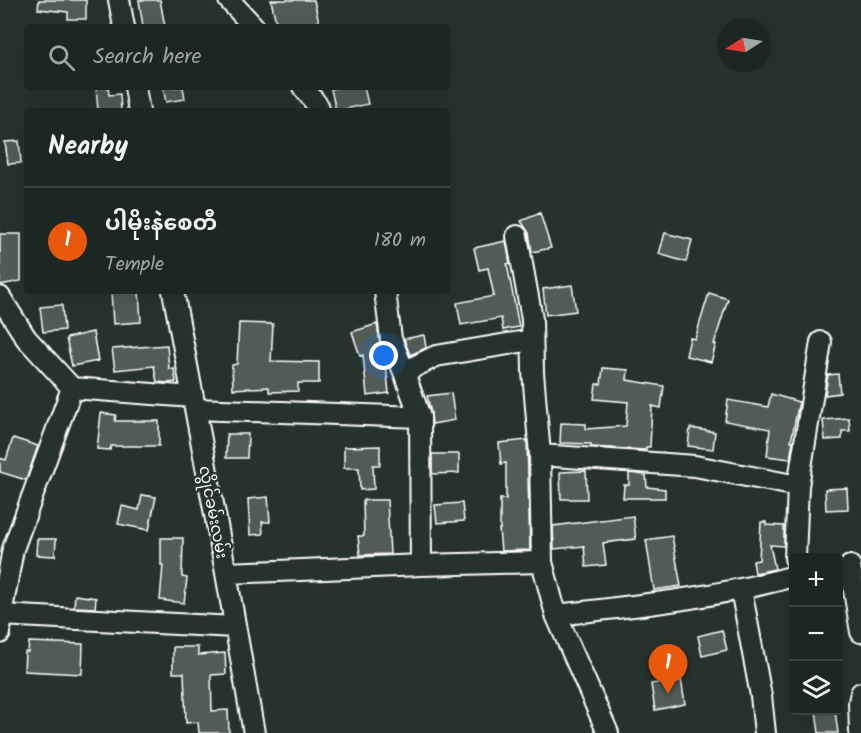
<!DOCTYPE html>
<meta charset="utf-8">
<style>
body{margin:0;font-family:Kalam,"Noto Sans Myanmar",sans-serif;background:#252e2a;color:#f1f3f6}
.controls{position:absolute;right:18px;bottom:18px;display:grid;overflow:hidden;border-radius:6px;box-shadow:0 6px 24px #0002}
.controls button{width:54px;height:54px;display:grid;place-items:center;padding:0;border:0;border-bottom:2px solid #3a4340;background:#1c2622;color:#f1f3f6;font:30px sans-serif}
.compass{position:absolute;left:717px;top:18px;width:54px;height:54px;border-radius:50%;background:#1c2622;box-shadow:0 6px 24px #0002;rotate:258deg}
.you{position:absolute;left:384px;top:356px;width:21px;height:21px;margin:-15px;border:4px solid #fff;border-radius:50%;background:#1a73e8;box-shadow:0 0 0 9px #1a73e833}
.badge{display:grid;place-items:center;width:39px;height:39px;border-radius:50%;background:#ea580c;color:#fff;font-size:20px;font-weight:700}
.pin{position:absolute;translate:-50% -50px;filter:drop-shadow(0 2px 3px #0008)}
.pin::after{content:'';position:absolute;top:32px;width:21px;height:18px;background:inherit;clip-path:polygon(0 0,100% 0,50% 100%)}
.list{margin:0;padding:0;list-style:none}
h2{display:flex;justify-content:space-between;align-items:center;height:78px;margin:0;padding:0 24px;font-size:26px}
h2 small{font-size:20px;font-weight:400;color:#a0a5a5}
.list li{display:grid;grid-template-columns:39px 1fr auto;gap:18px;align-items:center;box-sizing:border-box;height:108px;padding:0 24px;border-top:2px solid #3a4340}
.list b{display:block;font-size:22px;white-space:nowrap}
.list p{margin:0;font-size:20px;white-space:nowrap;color:#a0a5a5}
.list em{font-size:20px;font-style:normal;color:#a0a5a5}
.icon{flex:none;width:33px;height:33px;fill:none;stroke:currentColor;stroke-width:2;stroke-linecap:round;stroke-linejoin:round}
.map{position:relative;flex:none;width:861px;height:733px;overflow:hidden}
.search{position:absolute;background:#1c2622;box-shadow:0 6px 24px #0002;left:24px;top:24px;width:426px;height:66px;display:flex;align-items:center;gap:15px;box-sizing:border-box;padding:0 21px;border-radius:6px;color:#a0a5a5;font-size:22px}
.panel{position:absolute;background:#1c2622;box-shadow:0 6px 24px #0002;left:24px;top:108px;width:426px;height:186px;border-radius:6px}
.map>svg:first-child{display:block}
</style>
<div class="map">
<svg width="861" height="733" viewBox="0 0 861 733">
<rect width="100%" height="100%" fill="#26332d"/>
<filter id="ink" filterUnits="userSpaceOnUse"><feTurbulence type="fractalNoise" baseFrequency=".0167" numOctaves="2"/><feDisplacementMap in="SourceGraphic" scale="12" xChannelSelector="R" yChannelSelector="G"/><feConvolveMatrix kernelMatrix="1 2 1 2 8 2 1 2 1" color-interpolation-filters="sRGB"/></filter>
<g filter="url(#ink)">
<path fill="#515c57" stroke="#fff" stroke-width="1.5" d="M 39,0 L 86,0 L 86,19 L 68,19 L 68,12 L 38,9 Z
M 139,0 L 160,0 L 165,27 L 143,27 Z
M 271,0 L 314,0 L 319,22 L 300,27 L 277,27 Z
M 96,87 L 108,87 L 109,95 L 120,94 L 121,111 L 98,111 Z
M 163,87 L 183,87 L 185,99 L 166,102 Z
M 339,87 L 364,87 L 368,104 L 336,111 L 331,89 Z
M 19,141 L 21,163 L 8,164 L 5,142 Z
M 540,213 L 551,248 L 532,252 L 529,233 L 521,221 Z
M 665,233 L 692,240 L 686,262 L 659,254 Z
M 0,234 L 21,234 L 21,281 L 0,285 Z
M 506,241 L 510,263 L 507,264 L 519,327 L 503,330 L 501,318 L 461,325 L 457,303 L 494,296 L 488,268 L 479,270 L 474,248 Z
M 572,285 L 576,311 L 546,315 L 543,289 Z
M 111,291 L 139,291 L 141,322 L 113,324 Z
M 709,293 L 728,299 L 714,344 L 716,344 L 711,362 L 686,356 L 690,338 L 695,339 Z
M 62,305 L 64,330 L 43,332 L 40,307 Z
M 239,323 L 273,324 L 271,361 L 319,362 L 319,383 L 298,383 L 298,391 L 269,392 L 269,387 L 233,389 L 232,365 L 237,364 Z
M 377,324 L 380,343 L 388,365 L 386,365 L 389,393 L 367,396 L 363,355 L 360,356 L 352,332 Z
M 93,332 L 98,361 L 72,366 L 66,338 Z
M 424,335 L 426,348 L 410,355 L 404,339 Z
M 167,345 L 169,369 L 174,369 L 176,382 L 167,383 L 157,382 L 154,366 L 115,370 L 112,349 Z
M 603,368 L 628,370 L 627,380 L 664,386 L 661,408 L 652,406 L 650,447 L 646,447 L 646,450 L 591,447 L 591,444 L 560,443 L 561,423 L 586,424 L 586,429 L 626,426 L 628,402 L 594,399 L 596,384 L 601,384 Z
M 838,374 L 840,393 L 825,395 L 828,375 Z
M 451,393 L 455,420 L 432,424 L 431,413 L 427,396 Z
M 771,394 L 799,402 L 791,441 L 793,441 L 790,459 L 767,456 L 770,429 L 725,421 L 728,400 L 768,407 Z
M 101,413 L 116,415 L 115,421 L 159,421 L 159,446 L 111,446 L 110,450 L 97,449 Z
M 849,418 L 850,431 L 842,431 L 842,439 L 825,440 L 823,420 Z
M 690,428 L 715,432 L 713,449 L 688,446 Z
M 227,434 L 248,434 L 247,458 L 226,458 Z
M 13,438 L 38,446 L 26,480 L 0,472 L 0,458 L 6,460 Z
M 527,440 L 530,550 L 501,551 L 499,529 L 500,529 L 500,499 L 506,499 L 506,463 L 501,464 L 499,443 Z
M 380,446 L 380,465 L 373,465 L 374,489 L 360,490 L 359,468 L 344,468 L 344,447 Z
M 432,454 L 459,454 L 459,473 L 432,474 Z
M 586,471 L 587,499 L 561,499 L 560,472 Z
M 629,473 L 646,475 L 647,487 L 665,489 L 665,498 L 623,498 L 624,485 L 629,485 Z
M 847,488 L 848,509 L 826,510 L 825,489 Z
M 142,495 L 156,497 L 149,530 L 118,524 L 122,506 L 139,510 Z
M 268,497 L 270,522 L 262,522 L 263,534 L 250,535 L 248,499 Z
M 363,500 L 387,500 L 390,554 L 360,555 L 358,536 L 364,536 Z
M 462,503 L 464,521 L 437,523 L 435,505 Z
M 633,516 L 636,539 L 603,543 L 606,565 L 586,567 L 584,546 L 554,549 L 553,526 Z
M 761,522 L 766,522 L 766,525 L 784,526 L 784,546 L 770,545 L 775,569 L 755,573 L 753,561 L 759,560 Z
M 672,536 L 681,586 L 654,590 L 646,540 Z
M 161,538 L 183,538 L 182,577 L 187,578 L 184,603 L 160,600 L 163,565 L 161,565 Z
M 37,539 L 56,539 L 55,556 L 36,555 Z
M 75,595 L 96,598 L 95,608 L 74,607 Z
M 722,630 L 727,650 L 702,656 L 698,636 Z
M 29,642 L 83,644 L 82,674 L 24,671 L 25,652 L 28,652 Z
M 173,647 L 198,647 L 198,655 L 225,653 L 226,674 L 211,675 L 212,711 L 228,710 L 229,733 L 199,733 L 198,722 L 186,723 L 184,673 L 173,673 Z
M 681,679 L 685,704 L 655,710 L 651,684 Z
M 816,711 L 835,711 L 838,733 L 819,733 Z"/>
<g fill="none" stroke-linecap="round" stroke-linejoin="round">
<defs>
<path id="street" d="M 119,0 L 124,27
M 229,0 L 254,27
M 135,87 L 139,111
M 303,87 L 318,106 L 320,111
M 517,236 L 532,319 L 533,372 L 540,455 L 542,562 L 556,615 L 608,733
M 173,291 L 226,573 L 254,733
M 385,291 L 391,339 L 404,372 L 420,417 L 421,565
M 0,297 L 26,338 L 72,388 L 193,397
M 404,372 L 436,356 L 532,340
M 195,409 L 420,417
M 540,455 L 695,466 L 798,486
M 795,558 L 798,486 L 821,342
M 850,566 L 861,632
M 226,573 L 421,565 L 542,562
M 741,589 L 761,696 L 765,733
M 0,615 L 235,627
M 556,615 C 636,606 716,598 794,576
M 0,633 L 1,615 L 13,549 L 72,388
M 860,733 L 859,702 L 861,693"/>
</defs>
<use href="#street" stroke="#fff" stroke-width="24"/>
<use href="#street" stroke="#26332d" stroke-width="20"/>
</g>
</g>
<g text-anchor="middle" stroke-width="4.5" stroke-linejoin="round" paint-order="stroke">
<g font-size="16" fill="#fff" stroke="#26332d">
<text transform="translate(214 512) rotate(79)" y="6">လွိုင်ခမ်းလမ်း</text>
</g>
</g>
</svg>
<div class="controls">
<button>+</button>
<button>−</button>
<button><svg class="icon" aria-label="layers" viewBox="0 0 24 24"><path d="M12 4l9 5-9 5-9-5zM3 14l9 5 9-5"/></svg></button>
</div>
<svg class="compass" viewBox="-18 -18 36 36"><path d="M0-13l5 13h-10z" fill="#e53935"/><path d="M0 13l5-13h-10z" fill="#a0a5a5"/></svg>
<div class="you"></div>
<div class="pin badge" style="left:668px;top:694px">1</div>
<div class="search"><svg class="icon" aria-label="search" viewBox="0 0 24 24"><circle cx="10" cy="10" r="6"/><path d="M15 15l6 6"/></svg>Search here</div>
<section class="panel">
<h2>Nearby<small></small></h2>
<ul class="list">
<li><span class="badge">1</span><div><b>ပါမိုးနဲစေတီ</b><p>Temple</p></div><em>180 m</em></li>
</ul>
</section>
</div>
